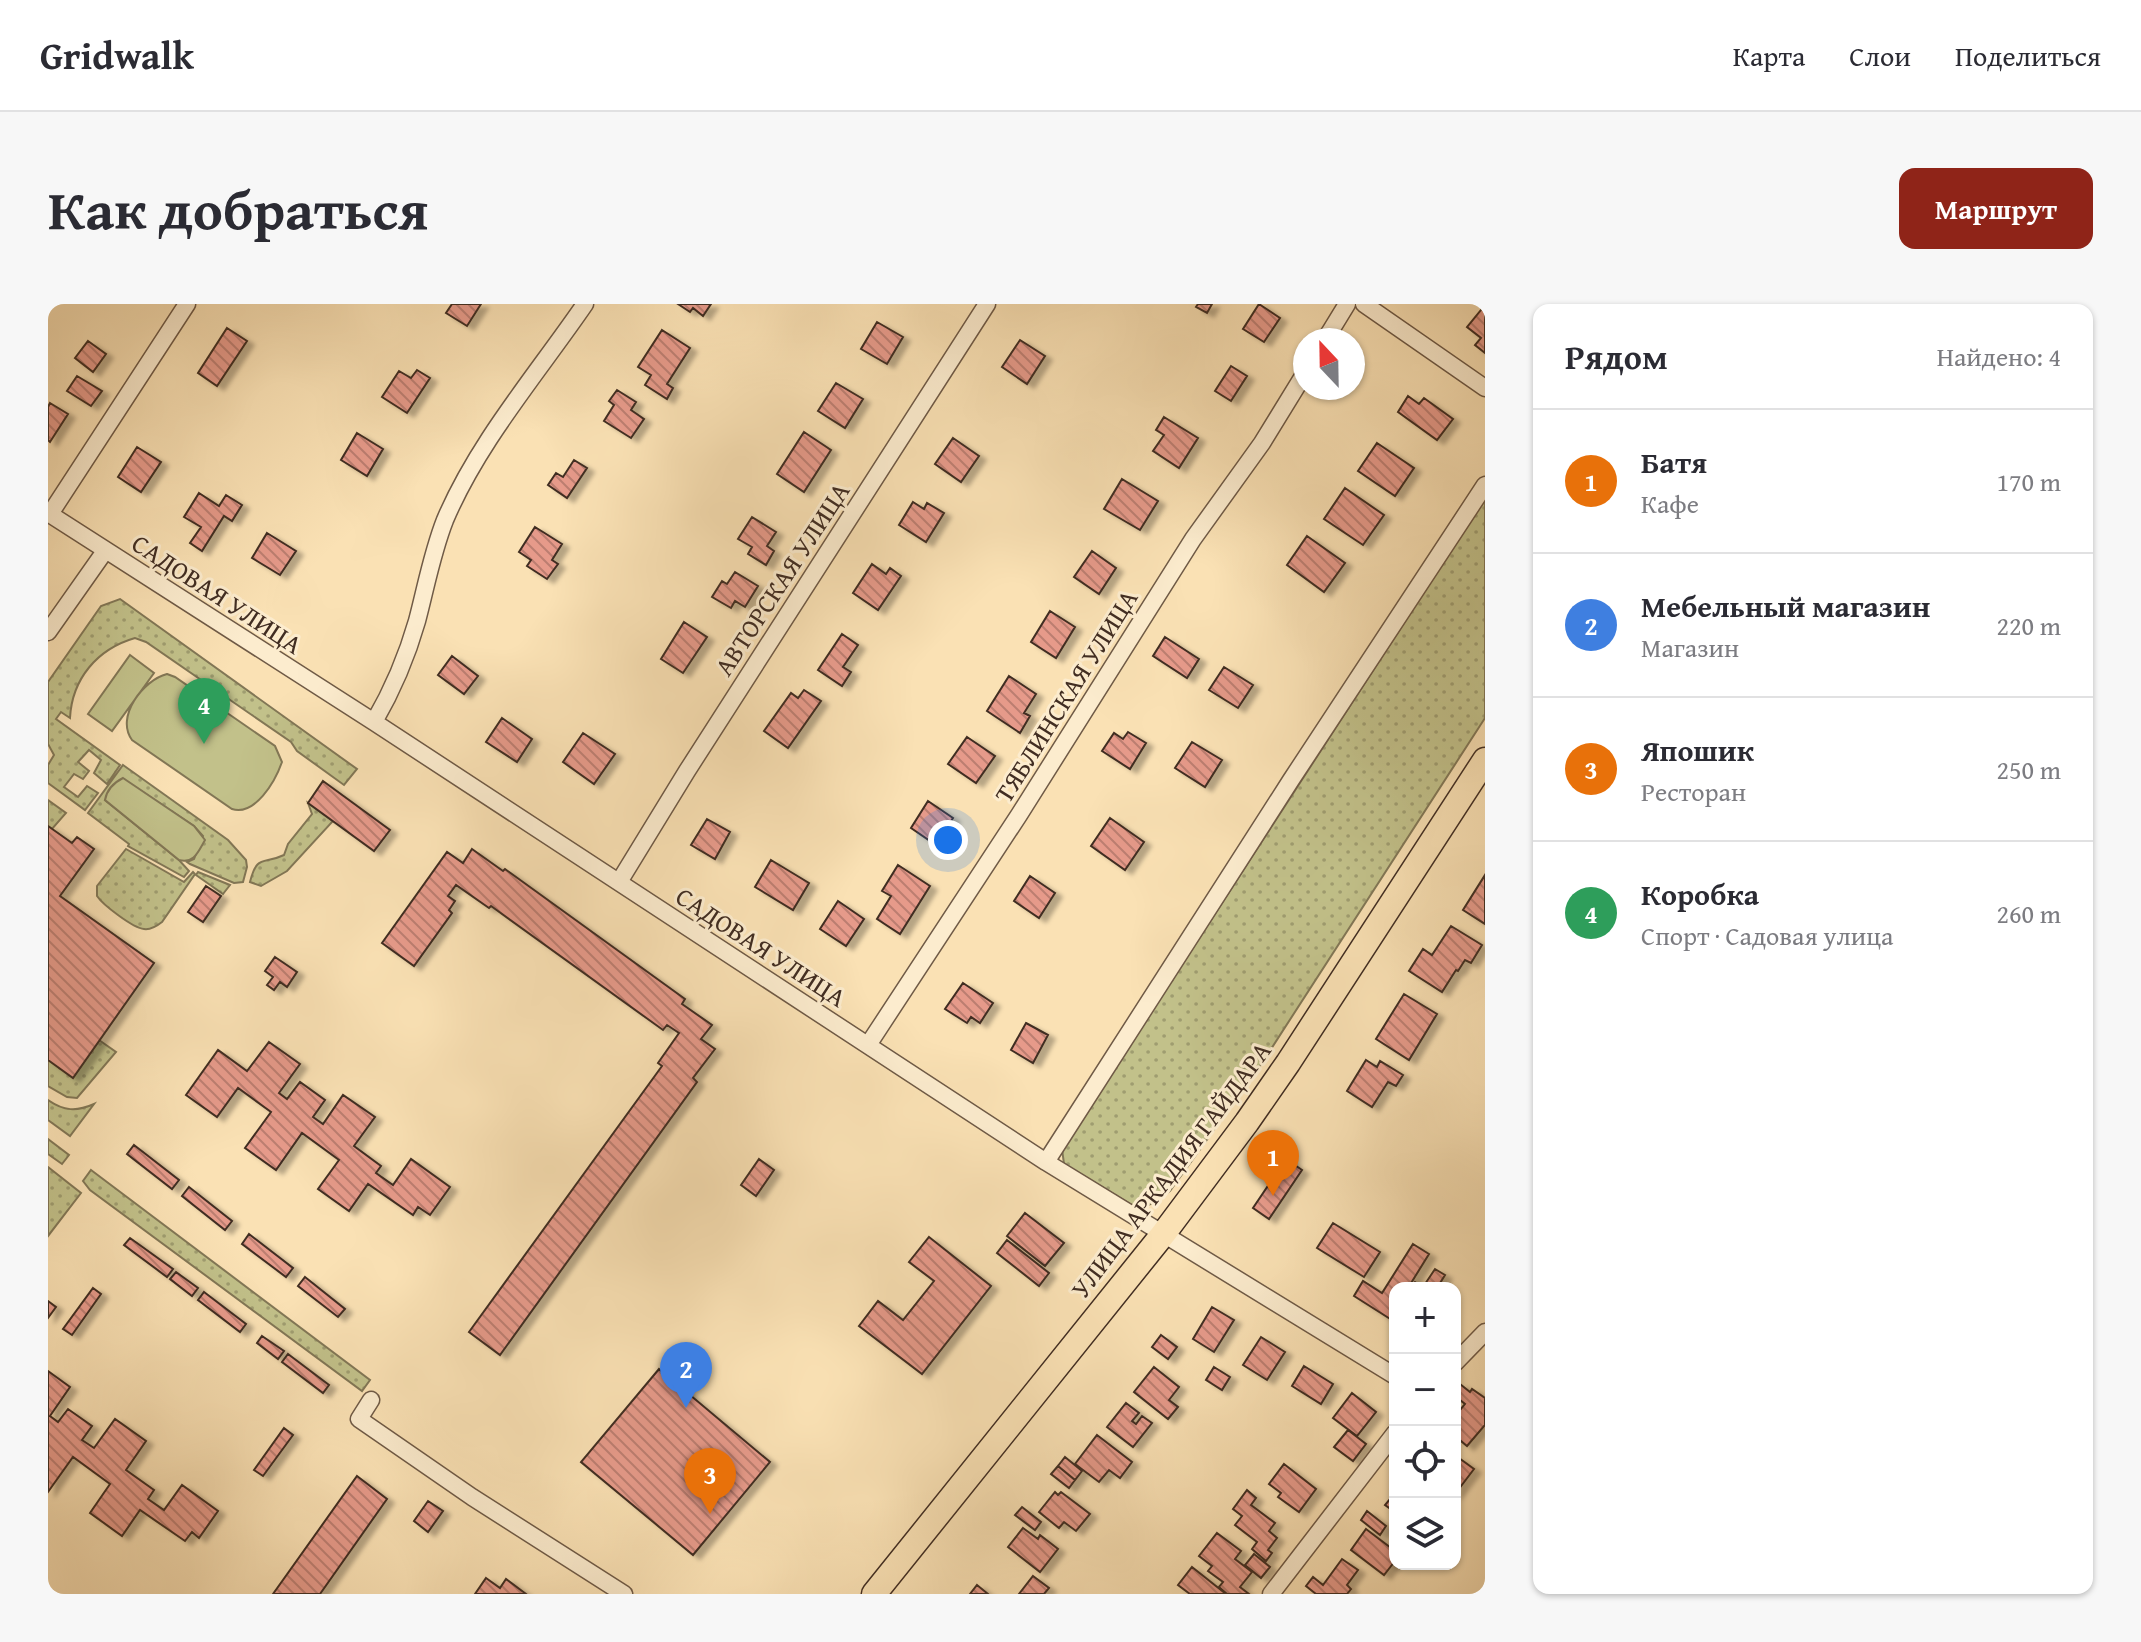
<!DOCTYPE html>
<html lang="ru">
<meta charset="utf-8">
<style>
body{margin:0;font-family:"Gentium Book Plus",serif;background:#f7f7f7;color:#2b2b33}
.controls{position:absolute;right:24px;bottom:24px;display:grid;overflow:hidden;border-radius:16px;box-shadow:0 2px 6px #0004}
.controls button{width:72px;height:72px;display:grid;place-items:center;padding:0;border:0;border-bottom:2px solid #e1e1e2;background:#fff;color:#2b2b33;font:40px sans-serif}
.compass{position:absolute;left:1245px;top:24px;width:72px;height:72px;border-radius:50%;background:#fff;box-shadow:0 2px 6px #0004;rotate:338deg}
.you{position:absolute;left:900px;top:536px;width:28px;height:28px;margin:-20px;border:6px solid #fff;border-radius:50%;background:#1a73e8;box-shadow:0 0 0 12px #1a73e833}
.badge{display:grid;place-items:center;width:52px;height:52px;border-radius:50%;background:#8f2418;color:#fff;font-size:26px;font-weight:700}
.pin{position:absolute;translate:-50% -66px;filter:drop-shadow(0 2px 4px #0008)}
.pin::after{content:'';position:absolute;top:42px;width:28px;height:24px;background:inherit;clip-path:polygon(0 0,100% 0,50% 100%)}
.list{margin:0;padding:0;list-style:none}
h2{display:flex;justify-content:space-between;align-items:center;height:104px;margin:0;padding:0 32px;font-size:34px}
h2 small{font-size:26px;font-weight:400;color:#7c7c81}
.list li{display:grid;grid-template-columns:52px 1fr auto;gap:24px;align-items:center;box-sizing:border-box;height:144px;padding:0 32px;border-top:2px solid #e1e1e2}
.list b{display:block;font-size:30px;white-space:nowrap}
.list p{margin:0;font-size:26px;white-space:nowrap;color:#7c7c81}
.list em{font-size:26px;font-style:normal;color:#7c7c81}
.icon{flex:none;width:44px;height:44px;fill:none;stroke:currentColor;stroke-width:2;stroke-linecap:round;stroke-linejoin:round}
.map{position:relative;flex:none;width:1437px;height:1290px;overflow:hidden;border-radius:16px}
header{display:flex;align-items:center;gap:48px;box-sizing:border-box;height:112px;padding:0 40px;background:#fff;border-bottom:2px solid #e1e1e2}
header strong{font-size:38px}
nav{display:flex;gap:44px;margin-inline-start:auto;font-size:28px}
.intro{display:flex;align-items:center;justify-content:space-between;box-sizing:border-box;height:192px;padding:0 48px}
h1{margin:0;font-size:56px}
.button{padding:20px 36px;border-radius:16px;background:#8f2418;color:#fff;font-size:28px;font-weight:700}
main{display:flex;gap:48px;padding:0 48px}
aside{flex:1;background:#fff;border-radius:16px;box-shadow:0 2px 6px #0004}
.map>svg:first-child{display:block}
</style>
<header>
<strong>Gridwalk</strong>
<nav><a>Карта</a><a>Слои</a><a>Поделиться</a></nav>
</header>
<div class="intro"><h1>Как добраться</h1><a class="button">Маршрут</a></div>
<main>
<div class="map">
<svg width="1437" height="1290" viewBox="0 0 1437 1290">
<defs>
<pattern id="grass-dots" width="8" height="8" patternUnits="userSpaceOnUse" patternTransform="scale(2)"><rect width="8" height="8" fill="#c2c18a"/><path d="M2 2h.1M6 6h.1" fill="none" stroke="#9f9d70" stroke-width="1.8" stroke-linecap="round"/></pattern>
<pattern id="building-back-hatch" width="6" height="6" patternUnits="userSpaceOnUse" patternTransform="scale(2)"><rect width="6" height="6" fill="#e69a8a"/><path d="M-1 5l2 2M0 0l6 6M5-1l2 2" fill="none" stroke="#bc7e70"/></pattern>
<filter id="shadow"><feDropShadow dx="7" dy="4" stdDeviation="2" flood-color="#0004"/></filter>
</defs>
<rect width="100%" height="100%" fill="#fae1b4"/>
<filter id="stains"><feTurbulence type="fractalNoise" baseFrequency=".0025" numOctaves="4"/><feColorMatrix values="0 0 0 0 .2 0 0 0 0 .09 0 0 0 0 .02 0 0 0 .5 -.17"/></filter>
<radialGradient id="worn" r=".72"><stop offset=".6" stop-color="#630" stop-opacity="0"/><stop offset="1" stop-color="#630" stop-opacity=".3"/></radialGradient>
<path fill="url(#grass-dots)" stroke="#827756" stroke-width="2" d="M 1437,194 L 1437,414 L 1212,762 L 1122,887 L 1098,903 L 1084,901 L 1016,860 L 1014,845 Z
M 72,295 L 309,465 L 296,481 L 249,447 L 243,438 L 98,338 L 87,334 C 49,345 24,375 22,414 L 13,408 L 8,415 L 72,461 L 59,480 L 46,469 L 53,456 L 41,446 L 30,458 L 41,467 L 35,475 L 26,470 L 16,483 L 30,493 L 39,482 L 50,489 L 37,506 L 0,479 L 0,461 L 6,451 L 0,440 L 0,378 L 53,302 Z
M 75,461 L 180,536 L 198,556 L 199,563 L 195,578 L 186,579 L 142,560 L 139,558 L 146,555 L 155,532 L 146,522 L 75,475 L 57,496 L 131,556 L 141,567 L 136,573 L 80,542 L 81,540 L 40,509 Z
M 0,496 L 18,509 L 4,525 L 0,522 Z
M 260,499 L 285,517 L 239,567 L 213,582 L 202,578 C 209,550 215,561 236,551 L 240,540 L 264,510 Z
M 78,545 L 136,578 L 145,568 L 147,570 L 114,618 C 109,622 103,626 96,625 C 85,624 55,601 49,592 L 49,582 Z
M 150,568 L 182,581 L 175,590 L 148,571 Z
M 51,736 L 68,748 L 29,794 L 19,793 L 0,782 L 0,756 Z
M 0,796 C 16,807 28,808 46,800 L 22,832 L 0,816 Z
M 0,835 L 21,851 L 14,860 L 0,850 Z
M 0,863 L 33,889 L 0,932 Z
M 43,866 L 322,1076 L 314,1087 L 42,886 L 35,877 Z"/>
<path fill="#c2c18a" stroke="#827756" stroke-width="2" d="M 82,351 L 106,369 L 64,427 L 40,410 Z
M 119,370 L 127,373 L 227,442 L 234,458 C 227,478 207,512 184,505 L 84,436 C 67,413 95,376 119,370 Z
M 75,474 L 146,522 L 157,536 C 150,548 146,560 131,556 L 57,496 C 59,485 65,479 75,474 Z"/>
<path fill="url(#building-back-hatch)" stroke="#412d22" stroke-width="2" filter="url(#shadow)" d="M 404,0 L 433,0 L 419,22 L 398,9 Z
M 630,0 L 663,0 L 655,12 L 645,4 L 642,8 Z
M 1150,0 L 1164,0 L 1159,9 L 1148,3 Z
M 1211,0 L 1232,14 L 1216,38 L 1195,25 Z
M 1437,1 L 1437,49 L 1427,41 L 1433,34 L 1419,23 Z
M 829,18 L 855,33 L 839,60 L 813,45 Z
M 179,24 L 199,37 L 169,82 L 150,69 Z
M 614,26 L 642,44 L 619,80 L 625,84 L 619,95 L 597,81 L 603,71 L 590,63 Z
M 972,36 L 997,52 L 979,80 L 954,63 Z
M 40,37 L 58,50 L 45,68 L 27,54 Z
M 1183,62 L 1199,72 L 1183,97 L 1167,87 Z
M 369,66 L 382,74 L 359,109 L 334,93 L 351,67 L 363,74 Z
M 29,72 L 54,87 L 43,102 L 19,87 Z
M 788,79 L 815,95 L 797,124 L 770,107 Z
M 569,86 L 588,98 L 583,106 L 596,115 L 583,134 L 556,117 L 566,101 L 561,97 Z
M 1360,92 L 1371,100 L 1376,94 L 1405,115 L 1389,136 L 1350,108 Z
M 2,99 L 20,110 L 2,138 L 0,136 L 0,103 Z
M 1116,113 L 1150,134 L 1131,164 L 1105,147 L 1116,131 L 1108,126 Z
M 756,128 L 783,146 L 756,188 L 729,170 Z
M 309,129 L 335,145 L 319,172 L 293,156 Z
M 905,134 L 931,152 L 913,178 L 887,160 Z
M 1329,139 L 1366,164 L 1347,192 L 1310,167 Z
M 89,143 L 113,158 L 93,188 L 70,173 Z
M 526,156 L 539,164 L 519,194 L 500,181 L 508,169 L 515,173 Z
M 1074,175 L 1110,197 L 1092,226 L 1056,205 Z
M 1297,184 L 1336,211 L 1315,241 L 1276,215 Z
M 151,189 L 171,202 L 178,191 L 194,201 L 184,217 L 176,212 L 154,247 L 142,239 L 153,223 L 136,213 Z
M 865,198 L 876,205 L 879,199 L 896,209 L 878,238 L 851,221 Z
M 704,213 L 728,228 L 719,242 L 726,247 L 718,261 L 700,250 L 704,243 L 690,235 Z
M 487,223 L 514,240 L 504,256 L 510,260 L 499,275 L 479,262 L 483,256 L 471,248 Z
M 219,229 L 248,247 L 232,271 L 204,254 Z
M 1259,232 L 1297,259 L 1276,288 L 1239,261 Z
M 1044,247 L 1068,264 L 1051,290 L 1026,273 Z
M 824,260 L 838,270 L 842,264 L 853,272 L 830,306 L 805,289 Z
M 687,268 L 710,282 L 697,303 L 687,297 L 683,304 L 664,293 L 674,277 L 679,280 Z
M 1002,307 L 1027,323 L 1008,354 L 983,338 Z
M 636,318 L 659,333 L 635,369 L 613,355 Z
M 794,330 L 810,341 L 795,363 L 803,368 L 794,382 L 770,366 Z
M 1117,333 L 1151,355 L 1139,374 L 1105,352 Z
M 404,352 L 430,372 L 416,390 L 390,371 Z
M 1176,363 L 1205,381 L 1190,404 L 1161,386 Z
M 961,372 L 988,390 L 976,409 L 982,412 L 972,429 L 939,407 Z
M 756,386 L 773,397 L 740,444 L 716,427 L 743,389 L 750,394 Z
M 454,414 L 484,435 L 469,458 L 438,438 Z
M 1080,428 L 1098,439 L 1082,465 L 1054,447 L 1066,429 L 1075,435 Z
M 535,429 L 567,450 L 546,480 L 515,458 Z
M 919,433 L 947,452 L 928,479 L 900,460 Z
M 1144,438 L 1174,456 L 1157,483 L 1127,464 Z
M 275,477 L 342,526 L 326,547 L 260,499 Z
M 880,497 L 905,514 L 888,541 L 863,524 Z
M 1062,514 L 1096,538 L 1077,566 L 1043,542 Z
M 659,515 L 682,528 L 667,555 L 643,541 Z
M 0,522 L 24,539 L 29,533 L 46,545 L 12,592 L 106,659 L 25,774 L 0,756 Z
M 424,545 L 455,567 L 457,565 L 637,695 L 634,700 L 664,721 L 653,735 L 667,745 L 645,774 L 649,778 L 452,1051 L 421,1028 L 614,762 L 610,759 L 631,729 L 619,721 L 615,726 L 443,602 L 441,604 L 408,581 L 400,592 L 407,597 L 401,606 L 404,609 L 366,662 L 334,639 L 399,548 L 415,559 Z
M 723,556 L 761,579 L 745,606 L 707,583 Z
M 850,561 L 882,582 L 852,630 L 829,615 L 843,592 L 834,587 Z
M 1437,571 L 1437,620 L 1415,606 Z
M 982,572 L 1007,589 L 991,614 L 966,597 Z
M 158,582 L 173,592 L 155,618 L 140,608 Z
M 790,597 L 816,615 L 798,642 L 772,625 Z
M 1403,622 L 1434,641 L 1423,659 L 1417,656 L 1410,667 L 1408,666 L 1394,688 L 1361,667 L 1375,645 L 1384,651 Z
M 227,653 L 249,668 L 239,683 L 232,678 L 226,686 L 219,681 L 225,673 L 217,667 Z
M 915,679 L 945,699 L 932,719 L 923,713 L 919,719 L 897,705 Z
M 1356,690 L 1389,710 L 1361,756 L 1328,735 Z
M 978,719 L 1000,731 L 985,759 L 963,746 Z
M 221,738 L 252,760 L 231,789 L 239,795 L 252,778 L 277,796 L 265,813 L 275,820 L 295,791 L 327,813 L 306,842 L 333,862 L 328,869 L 345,881 L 363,855 L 402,883 L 382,911 L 370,903 L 365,911 L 320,880 L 301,907 L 270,885 L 291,856 L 254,829 L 228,866 L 197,844 L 223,808 L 190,784 L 169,813 L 138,791 L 170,746 L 199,767 Z
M 1318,756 L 1329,763 L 1332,757 L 1355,771 L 1348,782 L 1340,778 L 1324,803 L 1299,787 Z
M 86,841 L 131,876 L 124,885 L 79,850 Z
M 711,855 L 726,866 L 708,892 L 693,881 Z
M 1238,855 L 1254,866 L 1221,915 L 1205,904 Z
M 141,883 L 184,917 L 177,926 L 134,892 Z
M 977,909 L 1016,939 L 997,962 L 959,932 Z
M 1285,919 L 1332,948 L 1316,973 L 1269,944 Z
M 201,930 L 245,964 L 238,973 L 194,940 Z
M 881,933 L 943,982 L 874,1070 L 811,1022 L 830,997 L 855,1016 L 886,977 L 861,958 Z
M 82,934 L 125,965 L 119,973 L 76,941 Z
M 959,936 L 1001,969 L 991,982 L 949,949 Z
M 1365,940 L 1381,950 L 1360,984 L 1347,984 L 1347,1018 L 1306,992 L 1315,977 L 1334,989 Z
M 1387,965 L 1397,971 L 1389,984 L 1363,984 L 1367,978 L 1375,983 Z
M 128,968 L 150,984 L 144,992 L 122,975 Z
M 257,973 L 297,1005 L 290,1013 L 250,982 Z
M 45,984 L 53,990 L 24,1031 L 15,1025 Z
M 156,988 L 198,1020 L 192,1028 L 150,996 Z
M 0,997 L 8,1003 L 0,1014 Z
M 1164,1003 L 1186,1016 L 1166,1048 L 1145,1035 Z
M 1113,1031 L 1129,1043 L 1120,1055 L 1104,1043 Z
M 214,1032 L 236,1047 L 230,1055 L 209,1039 Z
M 1213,1033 L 1237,1048 L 1219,1076 L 1195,1061 Z
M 240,1050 L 281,1081 L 275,1089 L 234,1058 Z
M 1256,1062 L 1285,1080 L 1273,1100 L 1244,1082 Z
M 1106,1063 L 1131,1083 L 1121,1096 L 1130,1103 L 1120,1115 L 1086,1088 Z
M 1166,1063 L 1182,1073 L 1174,1086 L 1158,1076 Z
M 611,1065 L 722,1158 L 645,1251 L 533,1158 Z
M 0,1067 L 22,1083 L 2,1112 L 10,1118 L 20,1105 L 44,1122 L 34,1136 L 46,1144 L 67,1115 L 98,1137 L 78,1166 L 106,1186 L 100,1195 L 116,1206 L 134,1181 L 170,1207 L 151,1234 L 144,1228 L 137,1237 L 92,1206 L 74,1232 L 42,1209 L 62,1180 L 25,1153 L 0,1188 Z
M 1412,1080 L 1422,1088 L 1424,1085 L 1437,1094 L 1437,1121 L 1419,1142 L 1407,1132 L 1407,1112 L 1417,1100 L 1407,1092 L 1407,1087 Z
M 1304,1089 L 1328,1108 L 1309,1132 L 1285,1114 Z
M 1078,1099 L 1091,1109 L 1084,1117 L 1088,1120 L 1094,1112 L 1104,1119 L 1085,1143 L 1059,1123 Z
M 236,1124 L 245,1131 L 215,1172 L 206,1166 Z
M 1300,1126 L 1318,1140 L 1305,1157 L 1286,1143 Z
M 1049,1131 L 1084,1158 L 1072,1174 L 1061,1166 L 1051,1178 L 1027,1160 Z
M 1017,1153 L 1034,1167 L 1027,1176 L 1010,1162 Z
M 1411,1154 L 1426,1165 L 1407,1190 L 1407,1155 Z
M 1236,1160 L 1268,1185 L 1251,1208 L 1230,1193 L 1233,1189 L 1221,1180 Z
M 1010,1162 L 1027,1176 L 1021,1184 L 1003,1170 Z
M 309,1172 L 339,1195 L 272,1290 L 225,1290 Z
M 1199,1186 L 1208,1194 L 1203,1201 L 1227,1219 L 1221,1227 L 1229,1234 L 1220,1246 L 1224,1249 L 1218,1257 L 1204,1245 L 1209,1238 L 1187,1221 L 1194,1212 L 1185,1205 Z
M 1007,1188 L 1010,1191 L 1013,1188 L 1042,1210 L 1028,1227 L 1016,1218 L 1011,1224 L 991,1208 Z
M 1347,1189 L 1347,1208 L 1337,1201 Z
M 380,1197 L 395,1207 L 380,1228 L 366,1217 Z
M 974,1203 L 993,1218 L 987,1226 L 967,1211 Z
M 1319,1207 L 1338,1222 L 1332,1231 L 1313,1216 Z
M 975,1224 L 990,1235 L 992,1231 L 1010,1245 L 992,1268 L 960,1243 Z
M 1318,1225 L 1347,1247 L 1347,1257 L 1336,1271 L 1303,1246 Z
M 1169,1229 L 1193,1247 L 1187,1255 L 1204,1268 L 1192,1283 L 1201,1290 L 1179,1290 L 1171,1283 L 1175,1278 L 1160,1267 L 1164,1262 L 1151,1252 Z
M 1206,1250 L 1222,1263 L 1213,1274 L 1197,1261 Z
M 1294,1255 L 1310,1266 L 1299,1281 L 1303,1285 L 1299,1290 L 1268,1290 L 1258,1282 L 1265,1273 L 1275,1281 Z
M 1144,1263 L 1178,1290 L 1142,1290 L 1130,1281 Z
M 985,1272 L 1001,1284 L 996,1290 L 971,1290 Z
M 438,1274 L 452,1284 L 458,1275 L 478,1290 L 427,1290 Z
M 929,1281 L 940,1290 L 922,1290 Z"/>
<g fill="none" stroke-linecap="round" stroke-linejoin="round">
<defs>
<path id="street" d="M 1316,0 L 1437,84
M 1277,36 L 1299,0
M 0,209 L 326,418 L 998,858 L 1347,1072
M 2,210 L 139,0
M 0,328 L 57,247
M 326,418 C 344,387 359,352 369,317 C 378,283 384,249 397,216 C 430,138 489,70 537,0
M 571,578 L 639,467 L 939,0
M 820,741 L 971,511 L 1145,235 L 1214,139 L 1257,69
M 998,858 L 1243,476 L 1437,181
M 1407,1059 L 1437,1028
M 323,1096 L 311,1115 L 424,1193 L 576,1290
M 1223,1290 L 1347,1129"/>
<path id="primary" d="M 826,1290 L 1116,929 L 1199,818 L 1240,759 L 1437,456"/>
</defs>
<use href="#street" stroke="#6f5a46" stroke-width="19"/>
<use href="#primary" stroke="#412d22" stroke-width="27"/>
<use href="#street" stroke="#fcecce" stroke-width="16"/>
<use href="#primary" stroke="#fae1b4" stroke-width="24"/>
</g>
<g text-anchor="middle" stroke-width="6" stroke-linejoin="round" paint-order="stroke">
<g font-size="26" fill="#412d22" stroke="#fcecce">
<text transform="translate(734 275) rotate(-57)" y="9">АВТОРСКАЯ УЛИЦА</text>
<text transform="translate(169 290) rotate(33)" y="9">САДОВАЯ УЛИЦА</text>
<text transform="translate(1018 392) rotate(-58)" y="9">ТЯБЛИНСКАЯ УЛИЦА</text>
<text transform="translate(713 643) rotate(33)" y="9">САДОВАЯ УЛИЦА</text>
<text transform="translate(1123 866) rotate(-53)" y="9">УЛИЦА АРКАДИЯ ГАЙДАРА</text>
</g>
</g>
<rect width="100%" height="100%" filter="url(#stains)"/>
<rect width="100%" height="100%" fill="url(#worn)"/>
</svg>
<div class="controls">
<button>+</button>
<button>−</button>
<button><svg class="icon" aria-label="locate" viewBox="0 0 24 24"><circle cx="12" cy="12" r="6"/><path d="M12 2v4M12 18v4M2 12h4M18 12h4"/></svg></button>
<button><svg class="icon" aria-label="layers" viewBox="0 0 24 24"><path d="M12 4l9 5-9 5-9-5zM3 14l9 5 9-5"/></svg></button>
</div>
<svg class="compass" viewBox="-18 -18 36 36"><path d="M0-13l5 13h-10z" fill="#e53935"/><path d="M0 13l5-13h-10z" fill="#7c7c81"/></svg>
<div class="you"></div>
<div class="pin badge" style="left:1225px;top:892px;background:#e8710a">1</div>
<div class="pin badge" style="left:638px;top:1104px;background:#3f7fe0">2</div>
<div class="pin badge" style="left:662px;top:1210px;background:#e8710a">3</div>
<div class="pin badge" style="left:156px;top:440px;background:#2e9e5b">4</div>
</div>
<aside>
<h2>Рядом<small>Найдено: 4</small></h2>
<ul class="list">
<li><span class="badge" style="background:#e8710a">1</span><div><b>Батя</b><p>Кафе</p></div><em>170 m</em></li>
<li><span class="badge" style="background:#3f7fe0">2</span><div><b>Мебельный магазин</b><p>Магазин</p></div><em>220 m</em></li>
<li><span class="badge" style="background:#e8710a">3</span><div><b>Япошик</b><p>Ресторан</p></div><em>250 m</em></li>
<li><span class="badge" style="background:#2e9e5b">4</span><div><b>Коробка</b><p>Спорт · Садовая улица</p></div><em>260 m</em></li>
</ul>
</aside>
</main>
